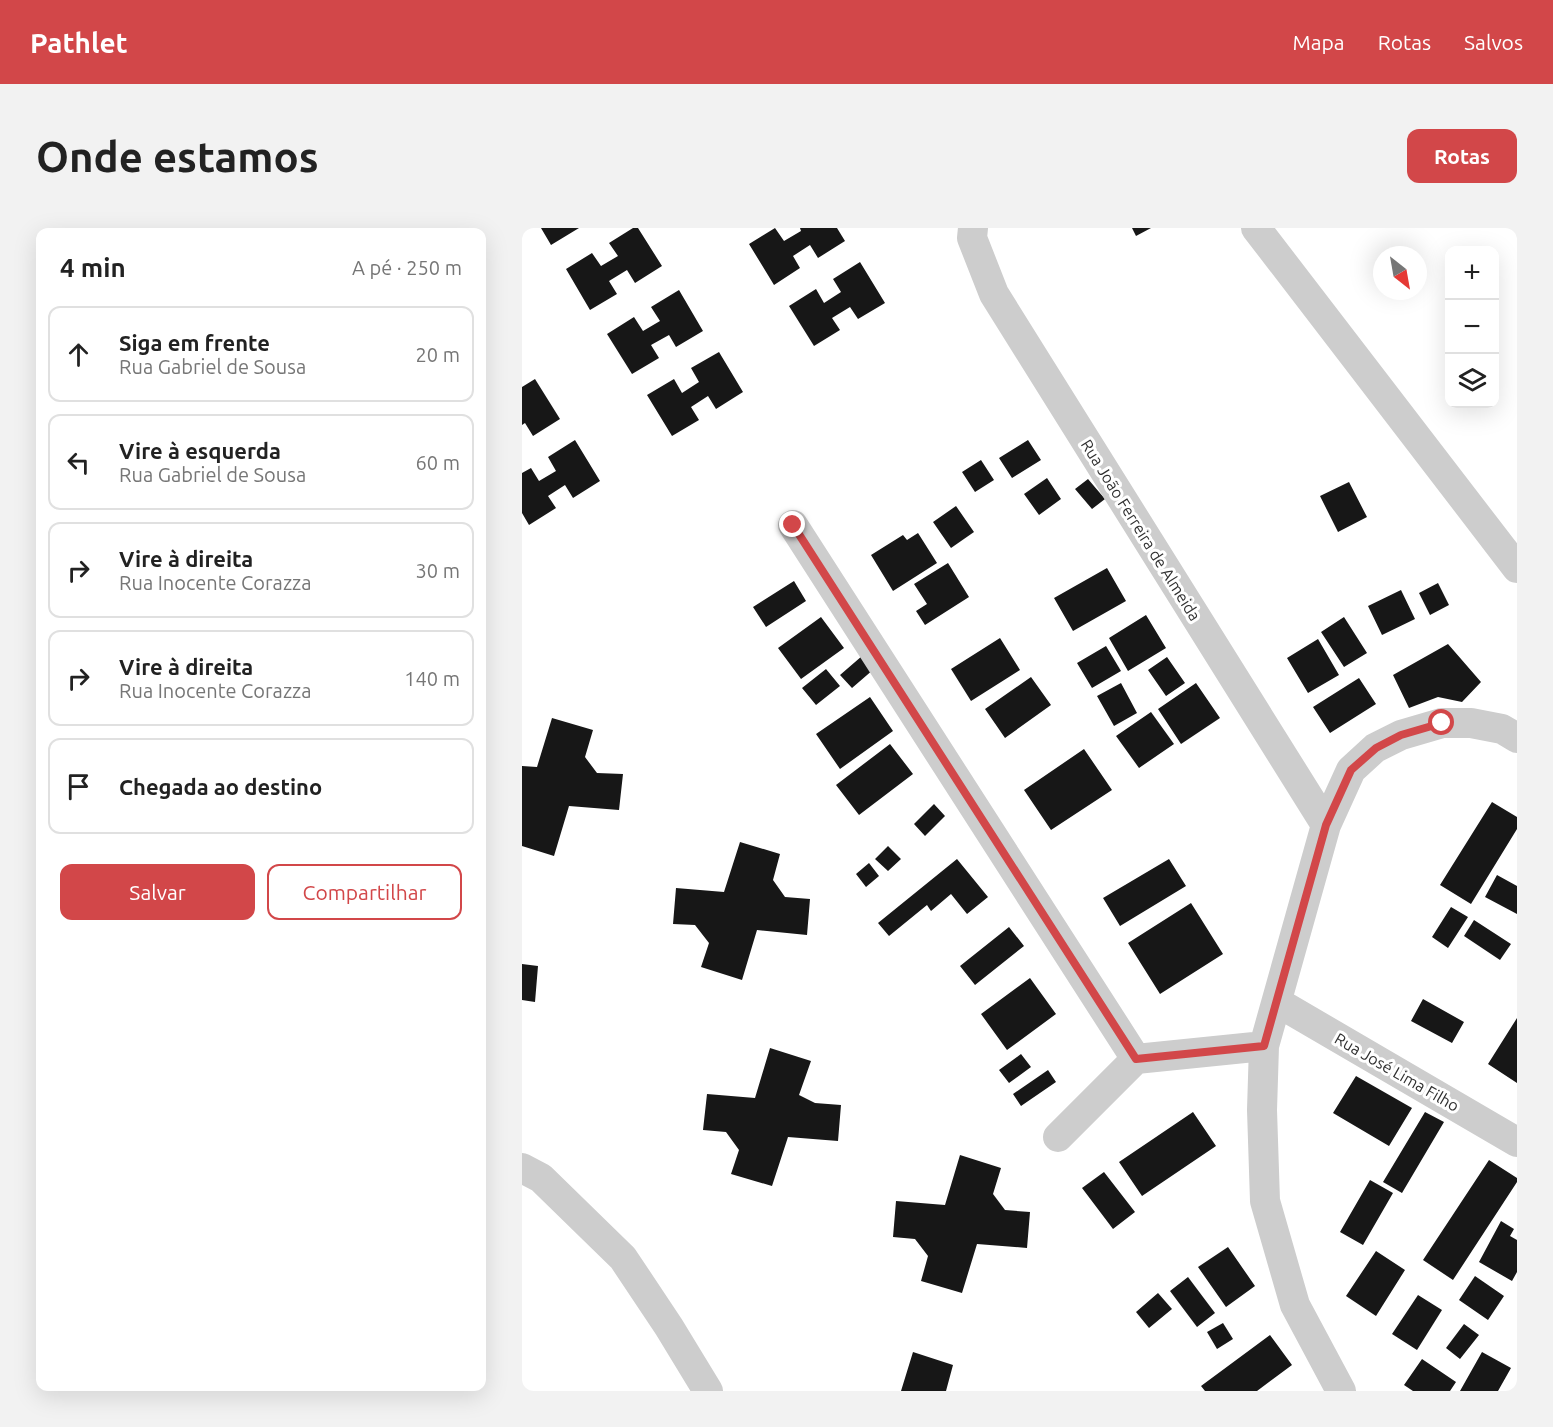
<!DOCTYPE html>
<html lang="pt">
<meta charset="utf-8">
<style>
body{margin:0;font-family:Ubuntu,sans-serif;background:#f2f2f2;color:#222}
.controls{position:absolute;right:18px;top:18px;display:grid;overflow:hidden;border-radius:12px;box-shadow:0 6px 24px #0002}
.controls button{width:54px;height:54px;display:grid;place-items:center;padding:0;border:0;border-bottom:2px solid #e0e0e0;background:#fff;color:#222;font:30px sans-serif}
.compass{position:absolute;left:851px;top:18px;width:54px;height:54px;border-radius:50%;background:#fff;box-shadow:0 6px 24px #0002;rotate:149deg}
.stop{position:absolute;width:18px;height:18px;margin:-14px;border:4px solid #d24749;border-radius:50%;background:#fff}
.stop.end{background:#d24749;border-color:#fff;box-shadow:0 2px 6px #0008}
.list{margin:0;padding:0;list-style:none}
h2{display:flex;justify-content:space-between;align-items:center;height:78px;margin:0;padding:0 24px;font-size:26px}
h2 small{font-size:20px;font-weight:400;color:#767676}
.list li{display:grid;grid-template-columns:39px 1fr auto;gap:18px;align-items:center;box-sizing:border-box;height:96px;margin:0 12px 12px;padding:0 12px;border:2px solid #e0e0e0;border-radius:12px}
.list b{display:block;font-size:22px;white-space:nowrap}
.list p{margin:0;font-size:20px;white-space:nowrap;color:#767676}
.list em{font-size:20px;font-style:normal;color:#767676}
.actions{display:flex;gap:12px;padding:18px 24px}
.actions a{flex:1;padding:14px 0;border:2px solid #d24749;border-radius:12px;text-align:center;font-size:21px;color:#d24749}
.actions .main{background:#d24749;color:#fff}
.icon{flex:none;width:33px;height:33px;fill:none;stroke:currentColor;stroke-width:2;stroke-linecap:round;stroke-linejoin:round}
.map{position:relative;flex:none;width:995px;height:1163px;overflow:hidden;border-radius:12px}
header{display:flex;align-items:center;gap:36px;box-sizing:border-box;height:84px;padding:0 30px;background:#d24749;color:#fff}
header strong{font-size:28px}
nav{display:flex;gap:33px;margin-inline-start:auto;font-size:21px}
.intro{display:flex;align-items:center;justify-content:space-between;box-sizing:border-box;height:144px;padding:0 36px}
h1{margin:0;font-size:42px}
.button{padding:15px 27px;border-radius:12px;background:#d24749;color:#fff;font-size:21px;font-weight:700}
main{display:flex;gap:36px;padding:0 36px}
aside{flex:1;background:#fff;border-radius:12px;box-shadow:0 6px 24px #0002}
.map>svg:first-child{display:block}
</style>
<header>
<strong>Pathlet</strong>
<nav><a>Mapa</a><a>Rotas</a><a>Salvos</a></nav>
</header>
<div class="intro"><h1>Onde estamos</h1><a class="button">Rotas</a></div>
<main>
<aside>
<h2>4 min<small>A pé · 250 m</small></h2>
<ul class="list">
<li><svg class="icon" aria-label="ahead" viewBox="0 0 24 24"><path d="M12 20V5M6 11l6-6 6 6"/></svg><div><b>Siga em frente</b><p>Rua Gabriel de Sousa</p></div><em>20 m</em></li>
<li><svg class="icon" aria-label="left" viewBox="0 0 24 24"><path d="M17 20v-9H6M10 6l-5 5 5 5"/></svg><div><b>Vire à esquerda</b><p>Rua Gabriel de Sousa</p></div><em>60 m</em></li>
<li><svg class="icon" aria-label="right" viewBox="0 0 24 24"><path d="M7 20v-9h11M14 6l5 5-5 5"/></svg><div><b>Vire à direita</b><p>Rua Inocente Corazza</p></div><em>30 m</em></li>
<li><svg class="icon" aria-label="right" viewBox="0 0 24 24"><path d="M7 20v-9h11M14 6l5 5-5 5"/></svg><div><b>Vire à direita</b><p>Rua Inocente Corazza</p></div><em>140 m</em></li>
<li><svg class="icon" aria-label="arrive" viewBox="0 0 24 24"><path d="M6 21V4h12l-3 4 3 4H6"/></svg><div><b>Chegada ao destino</b></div></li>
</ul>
<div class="actions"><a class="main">Salvar</a><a>Compartilhar</a></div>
</aside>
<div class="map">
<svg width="995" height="1163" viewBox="0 0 995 1163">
<rect width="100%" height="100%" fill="#fff"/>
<path fill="#171717" d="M 19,0 L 57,0 L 29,17 Z
M 111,0 L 116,0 L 140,38 L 113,55 L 105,42 L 87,53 L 95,66 L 68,82 L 44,41 L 70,25 L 79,38 L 96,28 L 87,15 Z
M 253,0 L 262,13 L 279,3 L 278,0 L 315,0 L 323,13 L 296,30 L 288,17 L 271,28 L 278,40 L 252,57 L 227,16 Z
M 610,0 L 629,0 L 614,8 Z
M 338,34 L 363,75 L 336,91 L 328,79 L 310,90 L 318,102 L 292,118 L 267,78 L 294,61 L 302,75 L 319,64 L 311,51 Z
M 157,62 L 181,103 L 154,119 L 147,107 L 129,117 L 137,130 L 110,146 L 85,106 L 112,89 L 121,103 L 138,93 L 129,79 Z
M 197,124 L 221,164 L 194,181 L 186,168 L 169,179 L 177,192 L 150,208 L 125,167 L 152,151 L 160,165 L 177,154 L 169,140 Z
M 13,151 L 38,191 L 11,208 L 3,195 L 0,197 L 0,159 Z
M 53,212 L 78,253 L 51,270 L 43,257 L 26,268 L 34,280 L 7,297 L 0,285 L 0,245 L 9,240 L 17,253 L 34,243 L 26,229 Z
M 506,212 L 519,232 L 490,250 L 477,230 Z
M 459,232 L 472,252 L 453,264 L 440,244 Z
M 525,250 L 539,271 L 517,287 L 502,266 Z
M 566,251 L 583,271 L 570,281 L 553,261 Z
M 827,254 L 845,289 L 816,304 L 798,268 Z
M 434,278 L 452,304 L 429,320 L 411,294 Z
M 396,305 L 415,335 L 371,363 L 349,327 L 381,307 L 385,312 Z
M 426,335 L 447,369 L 403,397 L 394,383 L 405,376 L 392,356 Z
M 585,340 L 604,373 L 551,403 L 532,370 Z
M 272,353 L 284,373 L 244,399 L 231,379 Z
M 916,355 L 927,377 L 908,387 L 897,365 Z
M 879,362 L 893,391 L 860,407 L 846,378 Z
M 624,387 L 644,420 L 606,443 L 587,410 Z
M 299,389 L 322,420 L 279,451 L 256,420 Z
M 822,389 L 845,425 L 822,439 L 799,404 Z
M 478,410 L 498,442 L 449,473 L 429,441 Z
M 796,411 L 817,447 L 786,465 L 765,430 Z
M 926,416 L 959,454 L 940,474 L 916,469 L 887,480 L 871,447 Z
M 584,418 L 599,443 L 570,460 L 555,435 Z
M 340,428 L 352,441 L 330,460 L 318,447 Z
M 645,429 L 663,455 L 644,468 L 626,442 Z
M 304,441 L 318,458 L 294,477 L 280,460 Z
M 509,449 L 529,477 L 483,510 L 463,481 Z
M 837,450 L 854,476 L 808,505 L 791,479 Z
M 599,455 L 615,485 L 592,498 L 575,468 Z
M 674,455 L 698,490 L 659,516 L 636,481 Z
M 348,469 L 371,503 L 318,541 L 294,506 Z
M 629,484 L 652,516 L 617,540 L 594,508 Z
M 30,490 L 71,502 L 63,529 L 75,545 L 101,546 L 97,582 L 47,578 L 32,628 L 0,618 L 0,538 L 15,539 Z
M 368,516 L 391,546 L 337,587 L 314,557 Z
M 562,521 L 590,562 L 529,602 L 502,562 Z
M 970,574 L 995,589 L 995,601 L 949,676 L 918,657 Z
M 412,576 L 423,588 L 403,608 L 392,596 Z
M 218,614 L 258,626 L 251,652 L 263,669 L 288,671 L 285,707 L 235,702 L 220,752 L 179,739 L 187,715 L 173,697 L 151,696 L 154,660 L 202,664 Z
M 366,618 L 379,631 L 366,643 L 353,631 Z
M 435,631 L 466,669 L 445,686 L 429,666 L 409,683 L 405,677 L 367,708 L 356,695 Z
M 647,631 L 664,658 L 598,698 L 581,670 Z
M 347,635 L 357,648 L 344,659 L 334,646 Z
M 975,647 L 995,658 L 995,686 L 963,669 Z
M 669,675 L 701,726 L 638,766 L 606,715 Z
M 929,679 L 946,689 L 926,720 L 910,709 Z
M 952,692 L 989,716 L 978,732 L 942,708 Z
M 487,699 L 502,718 L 453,757 L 438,738 Z
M 0,736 L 16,738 L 13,774 L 0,772 Z
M 508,750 L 534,786 L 485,822 L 459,786 Z
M 901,771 L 942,794 L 930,815 L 889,793 Z
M 995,790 L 995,855 L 966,836 Z
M 248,820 L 289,833 L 277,867 L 293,875 L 319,877 L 316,913 L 266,909 L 250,958 L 209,946 L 217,922 L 204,904 L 181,902 L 185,866 L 233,870 Z
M 499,826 L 509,839 L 487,855 L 477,842 Z
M 526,842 L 534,854 L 499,878 L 491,866 Z
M 834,848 L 890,880 L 867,918 L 811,885 Z
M 671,884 L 694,918 L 620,968 L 597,934 Z
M 903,884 L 922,894 L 880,965 L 861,954 Z
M 438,927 L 479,940 L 471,966 L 483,982 L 508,984 L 505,1020 L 455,1016 L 440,1065 L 399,1053 L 406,1028 L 393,1011 L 371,1009 L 374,973 L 423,977 Z
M 967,932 L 995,950 L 995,954 L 931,1052 L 901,1032 Z
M 582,944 L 613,984 L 591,1001 L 560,960 Z
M 848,952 L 871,965 L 841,1017 L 818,1004 Z
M 979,993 L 992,1001 L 988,1008 L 995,1012 L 995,1044 L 990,1053 L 957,1034 Z
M 706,1019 L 733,1058 L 704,1079 L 676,1039 Z
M 854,1023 L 883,1042 L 854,1088 L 824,1068 Z
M 953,1048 L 982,1068 L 966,1092 L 937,1072 Z
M 666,1049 L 693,1085 L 675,1099 L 648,1063 Z
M 636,1065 L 650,1081 L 627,1100 L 614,1084 Z
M 896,1067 L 920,1082 L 895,1122 L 870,1106 Z
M 701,1095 L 711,1111 L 695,1121 L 685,1104 Z
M 942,1096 L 957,1107 L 938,1131 L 924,1120 Z
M 748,1107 L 770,1137 L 735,1163 L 683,1163 L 679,1158 Z
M 391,1124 L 431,1137 L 424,1163 L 379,1163 Z
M 960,1124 L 989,1140 L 976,1163 L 938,1163 Z
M 900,1131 L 934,1154 L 928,1163 L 891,1163 L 882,1157 Z"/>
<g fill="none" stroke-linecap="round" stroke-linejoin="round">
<path stroke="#cdcdcd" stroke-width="30" d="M 451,0 L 450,10 L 472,66 L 804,597
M 734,0 L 995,340
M 271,297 L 614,831 L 742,818
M 755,774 L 995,914
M 536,909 L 614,831
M 0,940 L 19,950 L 101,1030 L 147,1099 L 186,1163
M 819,1163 L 773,1077 L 743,973 L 740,882 L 742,818 L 804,597 L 829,542 L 853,520 L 879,507 L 920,495 L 949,495 L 980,501 L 995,510"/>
</g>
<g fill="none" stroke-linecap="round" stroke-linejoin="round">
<path stroke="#d24749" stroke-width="8" d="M 271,297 L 614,831 L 742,818 L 804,597 L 829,542 L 854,520 L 879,507 L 920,495"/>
</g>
<g text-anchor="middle" stroke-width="6" stroke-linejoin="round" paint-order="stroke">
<g font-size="16" fill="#303030" stroke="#fff">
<text transform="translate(619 302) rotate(58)" y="6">Rua João Ferreira de Almeida</text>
<text transform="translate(875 844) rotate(30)" y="6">Rua José Lima Filho</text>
</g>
</g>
</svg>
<div class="controls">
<button>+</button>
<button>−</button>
<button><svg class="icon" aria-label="layers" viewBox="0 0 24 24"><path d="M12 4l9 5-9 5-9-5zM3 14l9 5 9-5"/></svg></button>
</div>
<svg class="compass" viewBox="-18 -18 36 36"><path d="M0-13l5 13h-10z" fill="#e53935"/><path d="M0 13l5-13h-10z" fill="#767676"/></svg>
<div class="stop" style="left:920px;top:495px"></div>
<div class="stop end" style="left:271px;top:297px"></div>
</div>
</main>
